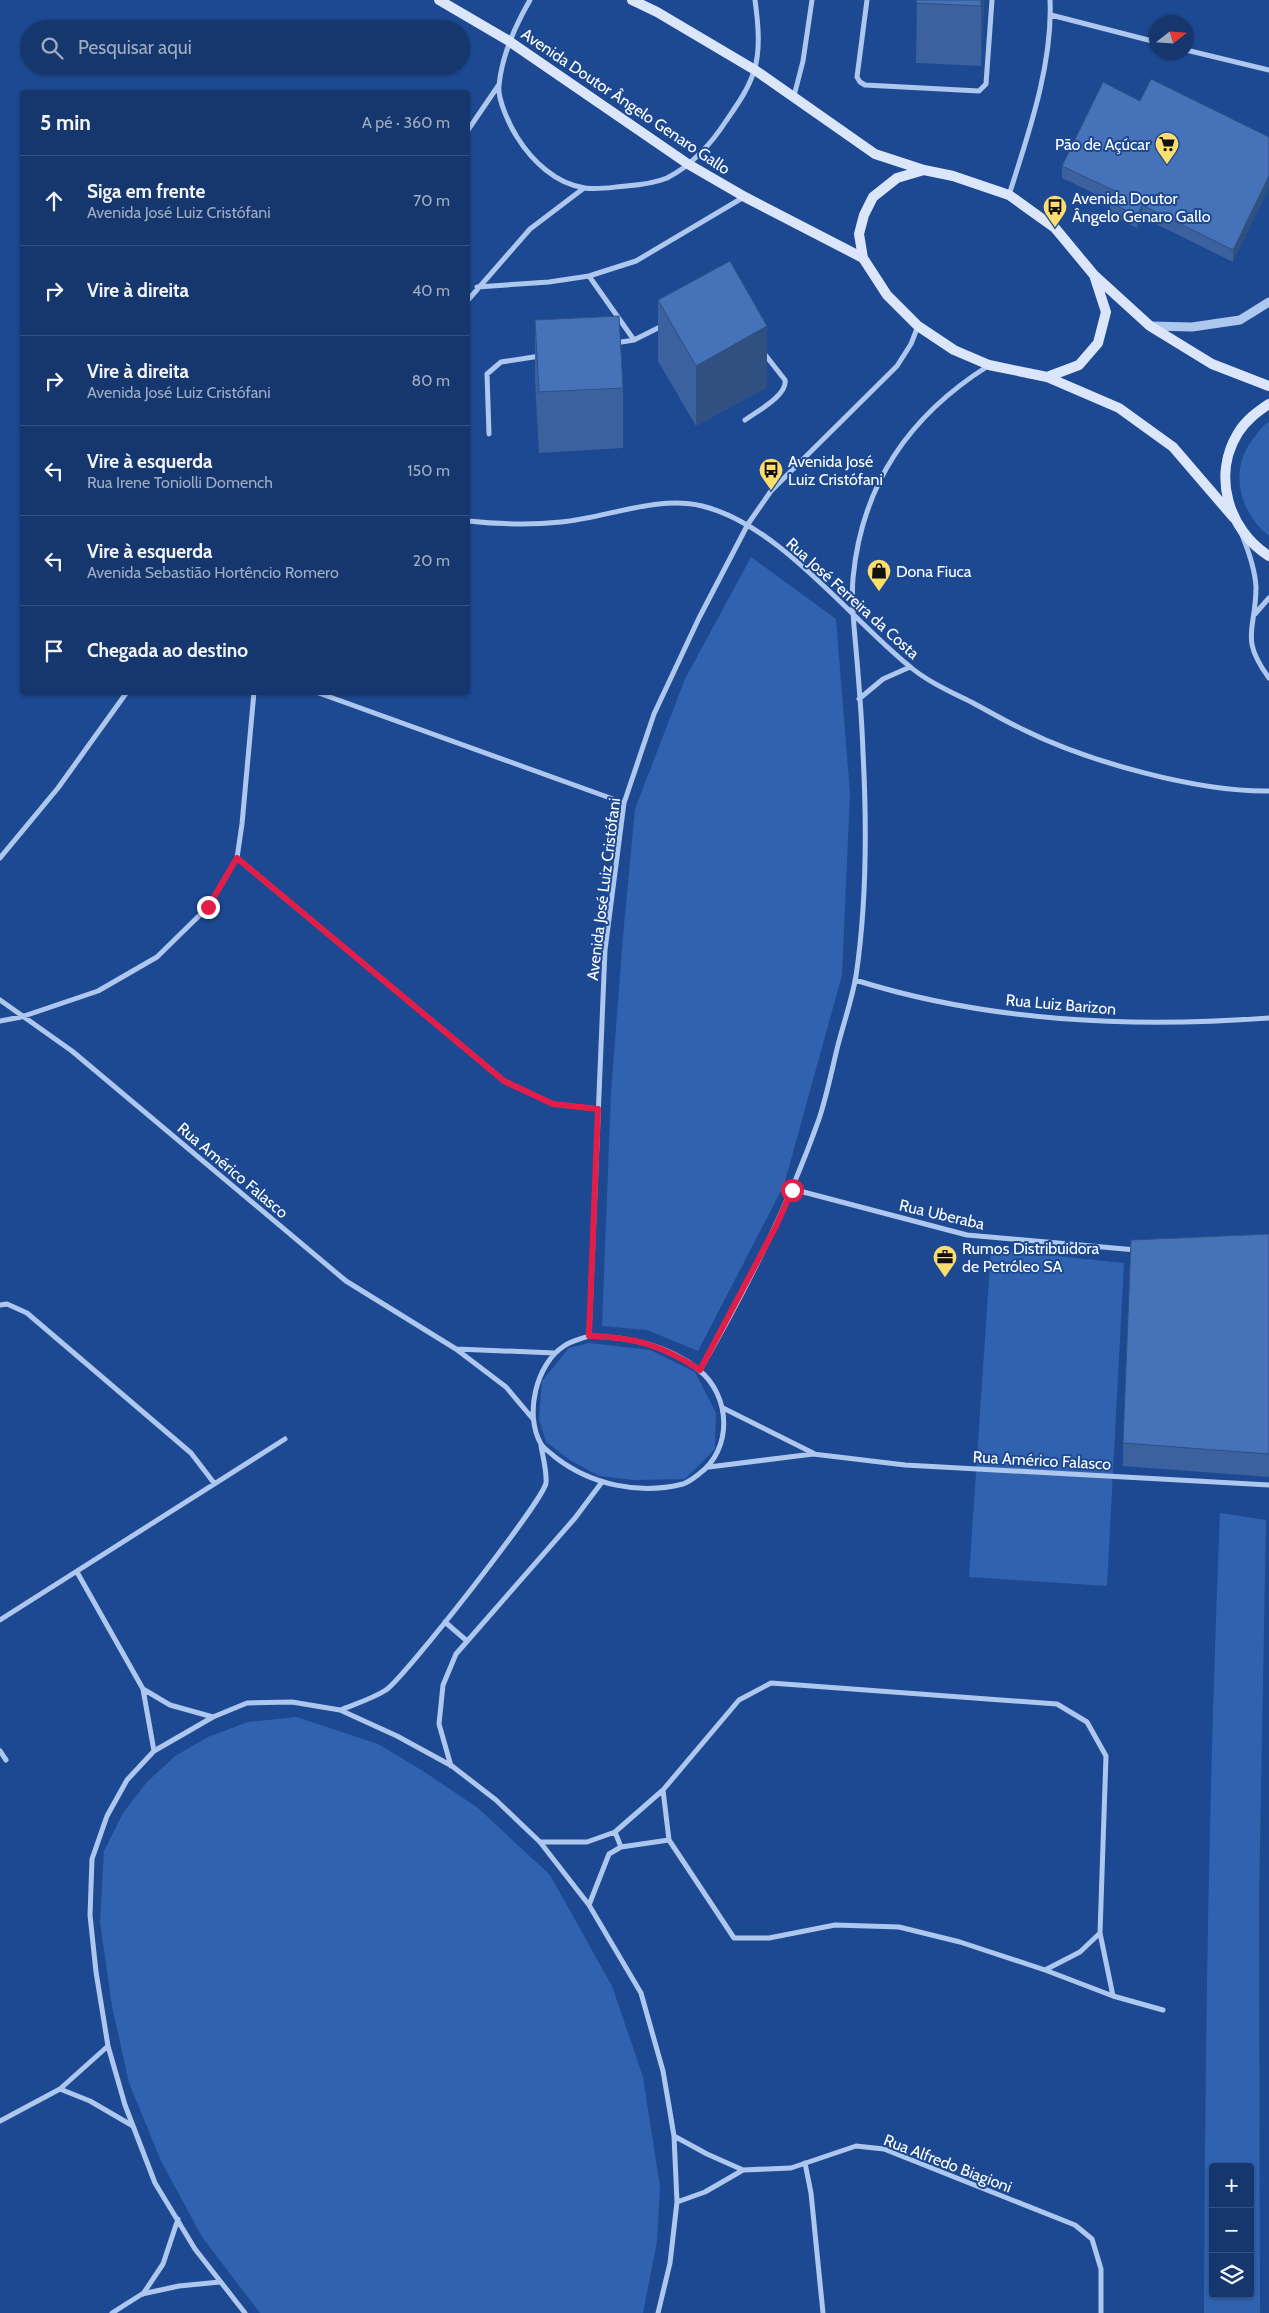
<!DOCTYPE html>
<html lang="pt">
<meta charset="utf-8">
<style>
body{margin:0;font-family:Cabin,sans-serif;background:#234276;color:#f1f3f6}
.controls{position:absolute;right:15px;bottom:15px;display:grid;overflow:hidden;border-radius:5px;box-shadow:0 1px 4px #0004}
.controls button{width:45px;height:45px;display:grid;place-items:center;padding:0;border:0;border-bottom:1px solid #355181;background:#16376e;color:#f1f3f6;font:25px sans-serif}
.compass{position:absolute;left:1149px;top:15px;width:45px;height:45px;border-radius:50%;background:#16376e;box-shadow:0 1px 4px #0004;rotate:73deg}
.stop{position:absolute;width:15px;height:15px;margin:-11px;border:4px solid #e11d48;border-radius:50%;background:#fff}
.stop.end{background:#e11d48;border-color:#fff;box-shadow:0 1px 5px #0008}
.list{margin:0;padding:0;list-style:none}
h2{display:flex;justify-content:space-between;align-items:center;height:65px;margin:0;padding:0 20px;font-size:21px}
h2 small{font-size:16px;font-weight:400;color:#9eacc2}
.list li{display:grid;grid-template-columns:32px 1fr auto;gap:15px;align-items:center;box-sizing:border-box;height:90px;padding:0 20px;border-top:1px solid #355181}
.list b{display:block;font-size:19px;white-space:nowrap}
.list p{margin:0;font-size:16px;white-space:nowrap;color:#9eacc2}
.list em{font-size:16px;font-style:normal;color:#9eacc2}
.icon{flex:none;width:28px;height:28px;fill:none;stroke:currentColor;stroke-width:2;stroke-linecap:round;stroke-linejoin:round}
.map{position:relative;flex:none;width:1269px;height:2313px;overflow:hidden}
.search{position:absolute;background:#16376e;box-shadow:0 1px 4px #0004;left:20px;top:20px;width:450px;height:55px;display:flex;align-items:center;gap:12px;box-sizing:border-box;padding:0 18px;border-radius:28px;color:#9eacc2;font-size:19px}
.panel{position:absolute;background:#16376e;box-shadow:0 1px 4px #0004;left:20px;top:90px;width:450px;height:605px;border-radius:5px}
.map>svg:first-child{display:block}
</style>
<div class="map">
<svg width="1269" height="2313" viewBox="0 0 1269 2313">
<rect width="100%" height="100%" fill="#1d4992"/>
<path fill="#3062af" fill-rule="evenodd" d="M 1269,422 L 1269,536 C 1240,513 1228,470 1253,439 C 1258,432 1262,426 1269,422 Z
M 751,557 L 836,619 L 850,793 L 842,975 L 784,1185 L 698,1351 L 647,1330 L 602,1326 L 611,1093 L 623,936 L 635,809 L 685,679 Z
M 991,1249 L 1124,1263 L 1107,1586 L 969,1577 Z
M 589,1343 L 650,1350 L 695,1372 L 716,1413 L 715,1449 L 685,1479 L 634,1480 L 599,1476 L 570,1460 L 546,1442 L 539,1419 L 542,1381 L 569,1348 Z
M 1220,1513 L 1266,1520 L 1259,1898 L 1260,2313 L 1204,2313 C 1205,2046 1209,1779 1220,1513 ZM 1213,2167 L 1250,2167 L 1250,2294 L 1213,2294 Z
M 296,1717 L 378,1744 L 423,1771 L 478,1808 L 550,1875 L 612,1986 L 643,2077 L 660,2187 L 657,2242 L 643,2313 L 260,2313 L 202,2237 L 161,2161 L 129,2083 L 112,2006 L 100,1922 L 104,1851 L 123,1813 L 147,1782 L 175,1756 L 208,1737 L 248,1722 Z"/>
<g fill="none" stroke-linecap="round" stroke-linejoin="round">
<path stroke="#aec7ee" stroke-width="5" d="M 530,0 C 515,26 502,55 499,85 C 497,99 510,126 517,137 C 532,161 556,184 585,188 C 598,190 613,187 626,186 C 639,185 655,183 667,178 C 691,166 712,143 726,121 C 737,105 748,90 754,71 C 761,50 758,22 755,0
M 867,0 L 857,77 L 860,82 L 865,85 L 979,91 L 986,84 L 992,0
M 1051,15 L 1156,42
M 1186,50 L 1269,70
M 794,96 L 803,61 L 812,0
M 468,130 L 498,86
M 1009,195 C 1028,135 1053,64 1050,0
M 589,276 L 634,340 L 664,325
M 477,287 L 549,282 L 589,276 L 636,261 L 744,197
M 468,300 L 530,229 L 584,188
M 615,343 L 634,340
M 745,420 C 756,412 788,395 785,380 L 763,352
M 489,434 L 487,374 L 501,362 L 540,356
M 468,521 C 496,524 532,525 561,522 C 607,518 656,495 702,506 C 778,524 848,616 908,665 C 926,681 951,692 973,703 C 990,712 1007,722 1024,730 C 1089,762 1198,792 1269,791
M 1242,535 C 1249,552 1255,569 1256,587 C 1256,631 1239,637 1269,678
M 1255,614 L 1269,598
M 316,692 L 624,803
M 859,699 L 883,679 L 910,667
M 0,858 L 58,788 L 127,692
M 237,858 L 504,1081 L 553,1104 L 598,1109
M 855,980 C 989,1022 1130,1028 1269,1018
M 0,1000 L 72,1051 L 346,1281 L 456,1349 L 506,1387 L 533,1419
M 0,1021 L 21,1017 L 98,991 L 157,957 L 208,907 L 237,858 L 242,824 L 254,692
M 792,1189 L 967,1235 L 1136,1250
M 0,1305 L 7,1304 L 27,1313 L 191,1453 L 214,1483
M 589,1336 L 605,950 L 624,803 L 654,714 L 699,618 L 748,524 L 771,491 L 897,366 L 911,344 L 918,326
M 589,1336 C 628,1337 667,1344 699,1370 C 731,1396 733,1449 699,1474 C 694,1478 689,1482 683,1484 C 639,1495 591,1485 555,1457 C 551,1453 544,1449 541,1444 C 524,1415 536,1364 564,1346 C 571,1341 581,1339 589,1336 Z
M 456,1349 L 555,1353
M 700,1370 C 746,1290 788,1207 819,1119 C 827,1095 832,1069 838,1045 C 844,1022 852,999 856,976 C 867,902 867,828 863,753 C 862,718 859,684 856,649 C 854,626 851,602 853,578 C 862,484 909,416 988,366
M 723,1408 L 813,1453
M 709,1467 L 813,1454 L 905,1465 L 1269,1485
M 77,1572 L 143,1689 L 154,1751
M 0,1620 L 285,1439
M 445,1622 L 467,1641
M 143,1689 L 170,1705 L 213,1717
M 340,1710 C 355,1704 372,1699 386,1690 C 404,1678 543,1501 546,1483 C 547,1472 543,1457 541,1446
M 0,1751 L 6,1760
M 451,1766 L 439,1724 L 443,1685 L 456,1654 L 575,1518 L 602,1482
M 615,1832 L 621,1847
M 540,1842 L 587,1842 L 615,1832 L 663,1790
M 589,1905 L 609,1854 L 621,1847 L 669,1840
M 1100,1933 L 1080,1952 L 1045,1970 L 960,1942 L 899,1927 L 835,1925 L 769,1938 L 734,1938 L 669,1840 L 663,1790 L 739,1700 L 771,1683 L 1057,1704 L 1087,1722 L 1106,1756 L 1100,1933 L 1113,1996
M 1045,1970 L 1113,1996 L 1163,2010
M 60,2089 L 90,2101 L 133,2126
M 0,2121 L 60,2089 L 108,2046
M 674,2136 L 707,2154 L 743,2170 L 791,2168 L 856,2146 L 884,2149 L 1075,2225 L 1092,2239 L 1101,2269 L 1101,2313
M 805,2163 L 811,2193 L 823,2313
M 677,2202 L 705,2192 L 743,2170
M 143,2294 L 163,2264 L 178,2219
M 112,2313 L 142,2294 L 179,2286 L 220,2282
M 245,2313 L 195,2249 L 155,2183 L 125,2105 L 108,2046 L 96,1972 L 90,1915 L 92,1859 L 107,1816 L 127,1780 L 154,1751 L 213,1717 L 247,1703 L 292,1702 L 340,1710 L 397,1736 L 452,1766 L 496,1800 L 540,1842 L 589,1905 L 641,1993 L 663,2071 L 670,2112 L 674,2136 L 677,2202 L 670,2263 L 658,2313"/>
<path stroke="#aec7ee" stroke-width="9" d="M 1150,326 L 1192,327 L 1240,320 L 1269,302"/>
<path stroke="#dbe6fa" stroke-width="10" d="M 439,0 L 509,41 L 688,164 L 745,197 L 863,258 L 887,295 L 918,326 L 954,350 L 989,365 L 1047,377 L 1119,408 L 1173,447 L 1234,518
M 632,0 L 657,12 L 755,70 L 875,154 L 924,170 L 953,176 L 1009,195 L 1055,228 L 1094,275 L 1150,326 L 1212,364 L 1269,386
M 863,258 L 859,234 L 864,215 L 873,197 L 897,178 L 924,170
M 1047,377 L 1079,365 L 1098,343 L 1106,312 L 1094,275
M 1269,404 C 1257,412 1246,420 1238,433 C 1212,475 1228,530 1269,556"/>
</g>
<path fill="#3b629f" d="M 917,0 L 984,0 L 981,66 L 916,63 Z
M 1140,101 L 1269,137 L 1233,262 L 1142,217 L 1137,228 L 1110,214 L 1110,201 L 1062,178 L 1062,166 Z
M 658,300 L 767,387 L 696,426 L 658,361 Z
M 535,320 L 623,388 L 623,448 L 539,453 L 535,380 Z
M 1269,1234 L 1269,1477 L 1123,1466 L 1123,1443 Z"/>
<path fill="#305082" d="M 981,0 L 984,0 L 981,66 Z
M 1269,176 L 1269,188 L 1233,262 L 1233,250 Z
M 1142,205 L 1142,217 L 1137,228 L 1137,216 Z
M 767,326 L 767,387 L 696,426 L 696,366 Z"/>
<path fill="#4572b9" stroke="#305082" d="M 917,0 L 981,0 L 981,6 L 916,3 Z
M 1151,79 L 1269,137 L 1269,176 L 1233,250 L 1142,205 L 1137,216 L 1110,202 L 1115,191 L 1062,166 L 1103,82 L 1140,101 Z
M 730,261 L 767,326 L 696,366 L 658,300 Z
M 619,316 L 623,388 L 539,392 L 535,320 Z
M 1269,1234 L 1269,1454 L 1123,1443 L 1131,1240 Z"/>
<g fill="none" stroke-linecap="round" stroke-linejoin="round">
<path stroke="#e11d48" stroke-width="6" d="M 208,907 L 237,858 L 504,1081 L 553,1104 L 598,1109 L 589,1336 C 635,1337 661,1345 700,1370 L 776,1226 L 792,1190"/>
</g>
<defs>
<symbol id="supermarket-pin" viewBox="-11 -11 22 30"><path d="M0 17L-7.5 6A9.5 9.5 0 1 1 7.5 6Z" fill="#fddd6c" stroke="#1d4992"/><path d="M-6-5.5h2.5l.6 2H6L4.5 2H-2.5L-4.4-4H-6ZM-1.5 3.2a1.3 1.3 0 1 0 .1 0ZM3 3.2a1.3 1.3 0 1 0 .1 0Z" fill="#111"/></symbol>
<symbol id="bus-pin" viewBox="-11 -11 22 30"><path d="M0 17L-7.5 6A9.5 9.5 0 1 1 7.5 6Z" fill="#fddd6c" stroke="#1d4992"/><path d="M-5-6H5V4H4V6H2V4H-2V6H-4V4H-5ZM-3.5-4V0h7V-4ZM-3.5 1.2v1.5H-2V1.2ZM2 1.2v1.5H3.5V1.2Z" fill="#111"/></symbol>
<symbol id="shop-pin" viewBox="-11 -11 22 30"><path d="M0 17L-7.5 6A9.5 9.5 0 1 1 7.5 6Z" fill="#fddd6c" stroke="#1d4992"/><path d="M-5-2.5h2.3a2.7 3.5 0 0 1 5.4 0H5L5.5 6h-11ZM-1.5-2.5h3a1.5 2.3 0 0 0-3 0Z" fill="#111"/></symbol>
<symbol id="office-pin" viewBox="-11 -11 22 30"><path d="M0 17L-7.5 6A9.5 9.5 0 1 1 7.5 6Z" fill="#fddd6c" stroke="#1d4992"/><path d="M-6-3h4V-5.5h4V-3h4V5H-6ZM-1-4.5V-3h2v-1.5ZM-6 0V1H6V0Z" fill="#111"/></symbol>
</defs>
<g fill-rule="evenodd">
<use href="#supermarket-pin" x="1153" y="130" width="28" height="38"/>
<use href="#bus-pin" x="1041" y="193" width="28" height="38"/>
<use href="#bus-pin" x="757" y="456" width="28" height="38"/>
<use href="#shop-pin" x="865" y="557" width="28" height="38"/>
<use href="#office-pin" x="931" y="1243" width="28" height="38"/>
</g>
<g text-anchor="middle" stroke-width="4" stroke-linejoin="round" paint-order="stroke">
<g font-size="16" fill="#fff" stroke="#1d4992">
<text transform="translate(626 101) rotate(34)" y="6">Avenida Doutor Ângelo Genaro Gallo</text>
<text transform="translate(853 598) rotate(42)" y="6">Rua José Ferreira da Costa</text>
<text transform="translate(603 889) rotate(-83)" y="6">Avenida José Luiz Cristófani</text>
<text transform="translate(1061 1004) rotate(5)" y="6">Rua Luiz Barizon</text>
<text transform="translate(233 1170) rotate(40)" y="6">Rua Américo Falasco</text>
<text transform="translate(942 1214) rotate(13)" y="6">Rua Uberaba</text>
<text transform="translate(1042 1460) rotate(3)" y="6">Rua Américo Falasco</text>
<text transform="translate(948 2163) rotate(21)" y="6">Rua Alfredo Biagioni</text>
</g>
<g font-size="16" fill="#fff" stroke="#1d4992" text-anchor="start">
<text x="1150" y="150" text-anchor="end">Pão de Açúcar</text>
<text x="1072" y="204">Avenida Doutor<tspan x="1072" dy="18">Ângelo Genaro Gallo</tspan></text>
<text x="788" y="467">Avenida José<tspan x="788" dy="18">Luiz Cristófani</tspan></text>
<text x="896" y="577">Dona Fiuca</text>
<text x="962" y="1254">Rumos Distribuidora<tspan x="962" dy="18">de Petróleo SA</tspan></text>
</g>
</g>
</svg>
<div class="controls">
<button>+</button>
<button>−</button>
<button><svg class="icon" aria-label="layers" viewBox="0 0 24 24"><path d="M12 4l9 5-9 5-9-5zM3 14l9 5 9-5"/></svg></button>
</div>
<svg class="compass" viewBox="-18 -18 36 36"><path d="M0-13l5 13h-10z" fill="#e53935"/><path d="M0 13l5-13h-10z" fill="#9eacc2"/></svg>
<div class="stop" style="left:792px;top:1190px"></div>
<div class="stop end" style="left:208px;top:907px"></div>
<div class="search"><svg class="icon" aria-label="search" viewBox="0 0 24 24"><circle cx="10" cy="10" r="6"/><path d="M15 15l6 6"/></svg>Pesquisar aqui</div>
<section class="panel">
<h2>5 min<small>A pé · 360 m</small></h2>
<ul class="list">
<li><svg class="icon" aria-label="ahead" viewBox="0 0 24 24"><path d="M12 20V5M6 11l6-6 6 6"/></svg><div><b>Siga em frente</b><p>Avenida José Luiz Cristófani</p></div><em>70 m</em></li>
<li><svg class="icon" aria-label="right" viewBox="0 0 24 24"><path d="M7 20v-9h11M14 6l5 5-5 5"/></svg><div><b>Vire à direita</b></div><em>40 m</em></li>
<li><svg class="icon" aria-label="right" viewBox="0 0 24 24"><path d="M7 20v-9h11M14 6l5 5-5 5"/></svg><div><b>Vire à direita</b><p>Avenida José Luiz Cristófani</p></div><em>80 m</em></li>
<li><svg class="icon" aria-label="left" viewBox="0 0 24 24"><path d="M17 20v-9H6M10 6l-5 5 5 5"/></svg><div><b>Vire à esquerda</b><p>Rua Irene Toniolli Domench</p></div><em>150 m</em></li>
<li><svg class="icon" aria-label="left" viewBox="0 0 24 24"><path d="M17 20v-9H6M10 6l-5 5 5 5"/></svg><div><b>Vire à esquerda</b><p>Avenida Sebastião Hortêncio Romero</p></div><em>20 m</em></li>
<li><svg class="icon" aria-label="arrive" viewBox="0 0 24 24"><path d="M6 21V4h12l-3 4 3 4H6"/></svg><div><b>Chegada ao destino</b></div></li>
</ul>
</section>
</div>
